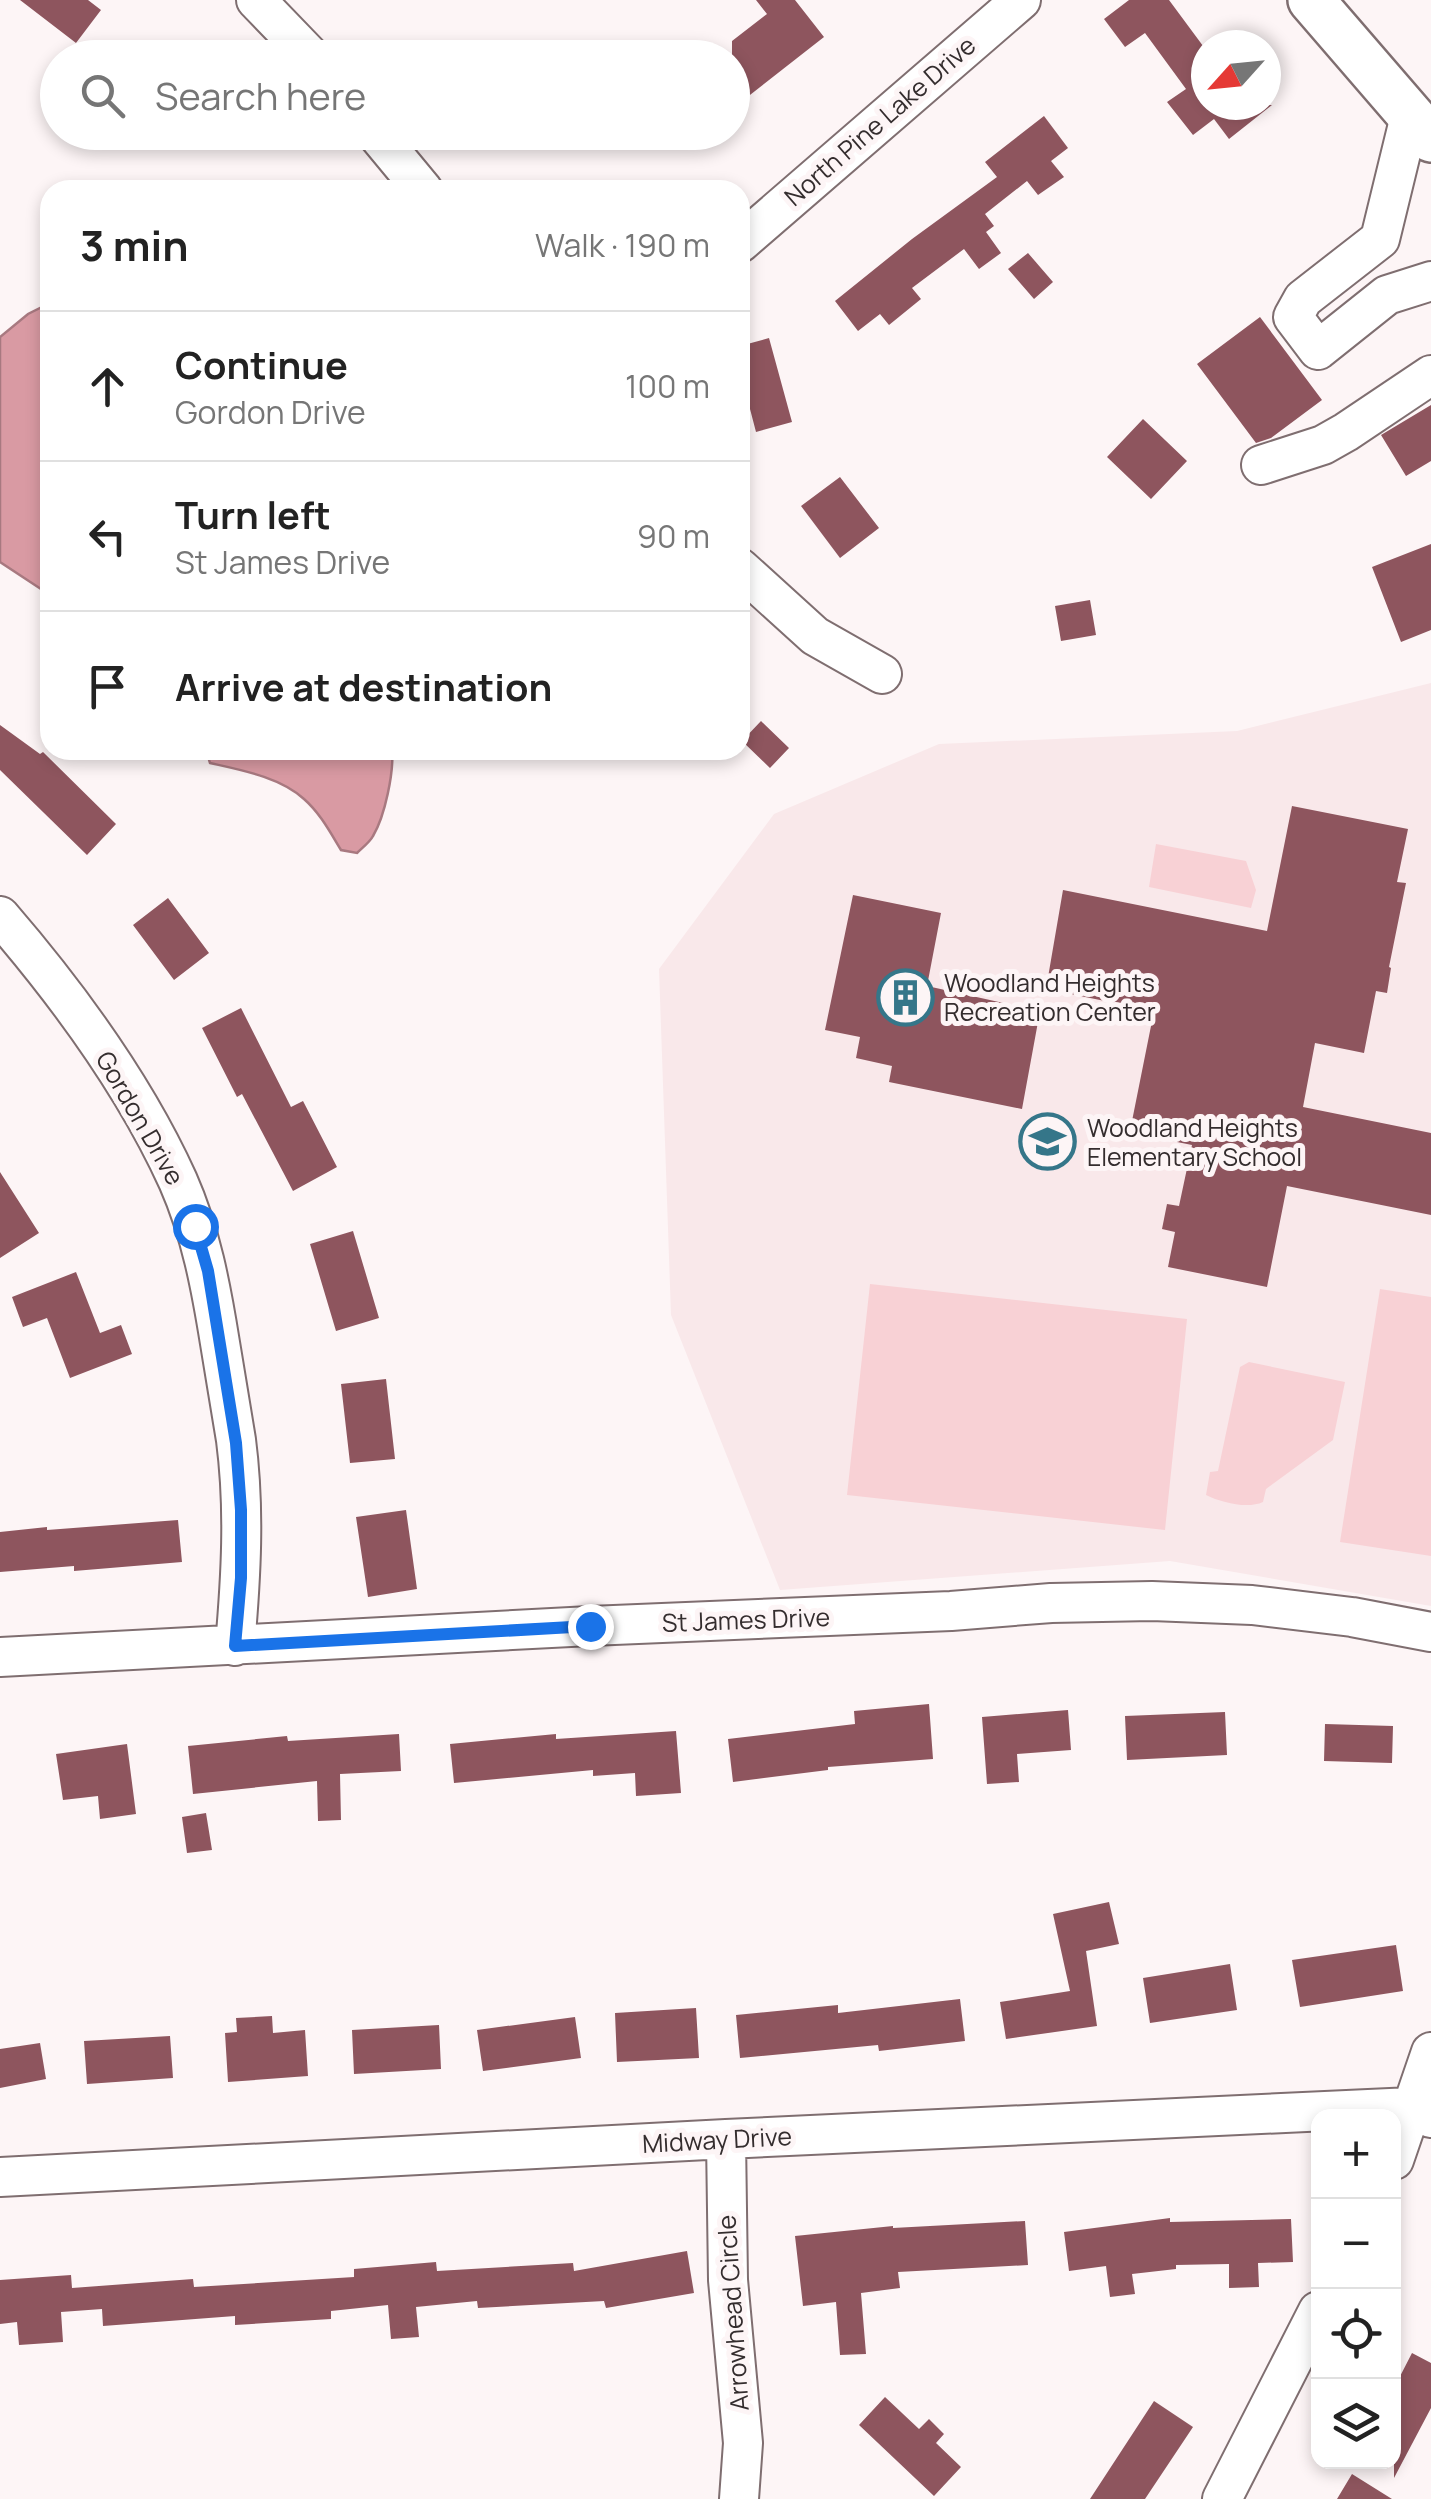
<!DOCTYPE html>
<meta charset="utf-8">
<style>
body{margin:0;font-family:Manrope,sans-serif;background:#f6f6f6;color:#222}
.controls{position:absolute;right:30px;bottom:30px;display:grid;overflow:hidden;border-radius:20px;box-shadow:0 5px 15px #0003}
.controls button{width:90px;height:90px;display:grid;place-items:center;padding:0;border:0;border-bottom:2px solid #e0e0e0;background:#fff;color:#222;font:50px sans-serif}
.compass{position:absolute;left:1191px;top:30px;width:90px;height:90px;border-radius:50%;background:#fff;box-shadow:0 5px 15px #0003;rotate:243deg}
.stop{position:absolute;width:30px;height:30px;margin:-22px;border:8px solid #1a73e8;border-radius:50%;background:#fff}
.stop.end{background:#1a73e8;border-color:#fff;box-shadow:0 2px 10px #0008}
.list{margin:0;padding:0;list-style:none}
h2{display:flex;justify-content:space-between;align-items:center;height:130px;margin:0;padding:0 40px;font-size:42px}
h2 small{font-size:32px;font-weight:400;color:#767676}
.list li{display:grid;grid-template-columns:65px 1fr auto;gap:30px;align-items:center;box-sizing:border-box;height:150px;padding:0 40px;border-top:2px solid #e0e0e0}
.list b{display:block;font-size:38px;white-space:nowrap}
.list p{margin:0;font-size:32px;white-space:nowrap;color:#767676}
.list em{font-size:32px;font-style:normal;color:#767676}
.icon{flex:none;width:55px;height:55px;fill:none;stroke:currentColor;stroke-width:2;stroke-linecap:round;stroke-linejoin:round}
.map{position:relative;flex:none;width:1431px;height:2499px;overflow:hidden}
.search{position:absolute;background:#fff;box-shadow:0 5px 15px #0003;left:40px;top:40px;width:710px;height:110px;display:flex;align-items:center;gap:25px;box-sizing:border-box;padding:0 35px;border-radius:55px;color:#767676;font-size:38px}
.panel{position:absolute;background:#fff;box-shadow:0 5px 15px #0003;left:40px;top:180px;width:710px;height:580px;border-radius:30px}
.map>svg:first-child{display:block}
</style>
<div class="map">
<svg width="1431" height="2499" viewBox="0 0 1431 2499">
<rect width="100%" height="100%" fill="#fdf5f6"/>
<path fill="#f9e8ea" d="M 1431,683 L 1431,1606 L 1170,1561 L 780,1590 L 671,1315 L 659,969 L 774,814 L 939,744 L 1237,731 Z"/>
<path fill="#f8d1d5" d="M 1156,844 L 1246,861 L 1256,890 L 1251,908 L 1149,887 Z
M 870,1284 L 1187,1319 L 1165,1530 L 847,1495 Z
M 1380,1289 L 1431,1297 L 1431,1556 L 1340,1542 Z
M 1249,1362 L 1345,1382 L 1333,1440 L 1266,1489 L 1263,1502 C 1248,1509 1222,1503 1206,1495 L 1210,1472 L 1218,1471 L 1240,1367 Z"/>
<path fill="#d99aa3" stroke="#a87980" stroke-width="2.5" d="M 50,303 L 50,595 L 0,562 L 0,337 L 28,314 Z
M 206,750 L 392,750 C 394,772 385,816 373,836 C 370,842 362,848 357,853 L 341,850 C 330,832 320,813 304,799 C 280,777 241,770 210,763 Z"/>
<path fill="#8e555e" d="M 20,0 L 88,0 L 101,10 L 76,43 Z
M 756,0 L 795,0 L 824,37 L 732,109 L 732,41 L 767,14 Z
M 1129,0 L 1169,0 L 1206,50 L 1206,105 L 1272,105 L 1229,139 L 1214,119 L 1193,135 L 1167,102 L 1186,89 L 1145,33 L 1125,47 L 1104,19 Z
M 1044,116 L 1068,148 L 1051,161 L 1064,177 L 1038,195 L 1027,181 L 985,214 L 994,226 L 986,232 L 1001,253 L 979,269 L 964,249 L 912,288 L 921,299 L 889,325 L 880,314 L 858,331 L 835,301 L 912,239 L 997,177 L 985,162 Z
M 1028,253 L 1053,282 L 1034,299 L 1008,269 Z
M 1260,317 L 1322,400 L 1271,438 L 1256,443 L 1197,364 Z
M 769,338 L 792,422 L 756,432 L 744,386 L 740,387 L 740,346 Z
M 1431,405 L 1431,461 L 1406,476 L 1381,435 Z
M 1143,419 L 1187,461 L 1151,499 L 1107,457 Z
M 840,477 L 879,528 L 840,558 L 801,506 Z
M 1431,544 L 1431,630 L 1401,642 L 1372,567 Z
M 1090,600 L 1096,635 L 1061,641 L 1055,606 Z
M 761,721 L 789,748 L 770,768 L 742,741 Z
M 0,725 L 40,754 L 43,752 L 116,824 L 87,855 L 0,770 Z
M 1292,806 L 1408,829 L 1397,882 L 1406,883 L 1389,967 L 1391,968 L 1387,993 L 1376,991 L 1364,1053 L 1315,1043 L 1303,1107 L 1431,1133 L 1431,1215 L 1287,1186 L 1267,1287 L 1168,1267 L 1175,1232 L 1162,1229 L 1167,1204 L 1179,1206 L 1192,1145 L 1167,1140 L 1168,1135 L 1131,1126 L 1154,1011 L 1046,989 L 1063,890 L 1267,931 Z
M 853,895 L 941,913 L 927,986 L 1040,1011 L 1022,1109 L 889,1082 L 892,1066 L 856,1058 L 860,1037 L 825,1030 Z
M 168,898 L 209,953 L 174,980 L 133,925 Z
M 241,1008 L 291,1107 L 303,1101 L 337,1167 L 293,1191 L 242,1094 L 237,1097 L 202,1028 Z
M 0,1172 L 39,1233 L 0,1258 Z
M 353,1231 L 379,1318 L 336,1331 L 310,1244 Z
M 76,1272 L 100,1333 L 121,1325 L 132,1354 L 70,1378 L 47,1318 L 23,1327 L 12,1297 Z
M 386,1379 L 395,1459 L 350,1463 L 341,1384 Z
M 406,1510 L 417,1589 L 368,1597 L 356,1517 Z
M 178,1520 L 182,1562 L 74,1571 L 74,1566 L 0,1572 L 0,1532 L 47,1527 L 47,1530 Z
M 929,1704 L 933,1759 L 828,1767 L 828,1770 L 733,1782 L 728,1739 L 855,1724 L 854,1711 Z
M 1068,1710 L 1071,1750 L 1017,1754 L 1019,1782 L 987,1784 L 982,1717 Z
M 1225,1712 L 1227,1755 L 1127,1760 L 1125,1716 Z
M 1325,1724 L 1393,1726 L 1392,1763 L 1324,1761 Z
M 676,1731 L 681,1793 L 636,1796 L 635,1773 L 593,1776 L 593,1770 L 454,1783 L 450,1744 L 556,1734 L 556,1739 Z
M 399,1734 L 401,1771 L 340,1774 L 341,1820 L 318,1821 L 317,1781 L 193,1794 L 188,1746 L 287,1736 L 288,1741 Z
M 127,1744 L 136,1814 L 100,1819 L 98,1796 L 63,1800 L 56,1754 Z
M 206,1813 L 212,1850 L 187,1853 L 182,1817 Z
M 1109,1902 L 1119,1944 L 1086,1951 L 1097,2026 L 1006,2039 L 1000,2002 L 1070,1991 L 1053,1914 Z
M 1396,1945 L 1403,1991 L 1300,2007 L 1292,1960 Z
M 1230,1964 L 1237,2010 L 1150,2023 L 1143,1978 Z
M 960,1999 L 965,2041 L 879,2051 L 878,2045 L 740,2058 L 736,2015 L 838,2005 L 838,2013 Z
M 696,2008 L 699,2058 L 617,2062 L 615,2013 Z
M 272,2016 L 273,2033 L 305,2030 L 308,2076 L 228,2082 L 225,2033 L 237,2032 L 236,2018 Z
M 575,2017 L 581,2058 L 483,2071 L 477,2030 Z
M 439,2025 L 441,2069 L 354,2074 L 352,2030 Z
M 170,2036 L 173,2078 L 87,2084 L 84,2041 Z
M 40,2043 L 46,2079 L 0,2088 L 0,2049 Z
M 1170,2218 L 1170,2222 L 1291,2219 L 1293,2262 L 1258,2263 L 1259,2287 L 1229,2288 L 1229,2264 L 1176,2265 L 1176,2269 L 1132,2274 L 1135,2294 L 1110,2297 L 1106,2266 L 1069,2271 L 1064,2232 Z
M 1025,2221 L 1028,2265 L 898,2272 L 900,2288 L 861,2293 L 866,2354 L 840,2355 L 836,2302 L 803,2306 L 795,2236 L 893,2226 L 893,2228 Z
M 687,2251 L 694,2293 L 606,2308 L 604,2301 L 478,2308 L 477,2301 L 416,2307 L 419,2337 L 391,2339 L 388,2305 L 331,2311 L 331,2319 L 235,2325 L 235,2316 L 103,2326 L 102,2309 L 61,2312 L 63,2342 L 19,2345 L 17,2322 L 0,2324 L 0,2280 L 71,2275 L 72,2288 L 193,2279 L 194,2287 L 354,2277 L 354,2269 L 436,2262 L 437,2271 L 573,2263 L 574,2271 Z
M 1412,2353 L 1431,2363 L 1431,2408 L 1394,2478 L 1394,2388 Z
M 885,2397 L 919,2429 L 929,2419 L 944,2434 L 936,2443 L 961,2467 L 934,2496 L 859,2425 Z
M 1154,2401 L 1193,2427 L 1145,2499 L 1090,2499 Z
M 1352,2474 L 1392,2499 L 1337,2499 Z"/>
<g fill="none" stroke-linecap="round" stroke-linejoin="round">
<defs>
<path id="minor" d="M 256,0 L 312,58
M 1410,116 L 1380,239 L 1303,299 L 1293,317 L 1318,350 L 1387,295 L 1431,281
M 375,132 L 423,190
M 740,243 L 1021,0
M 1261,465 L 1323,445 L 1346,432 L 1431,375
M 740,568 L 815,636 L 882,674
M 0,916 C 69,996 134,1084 178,1181 C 201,1233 211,1287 220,1343 C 225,1375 231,1408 236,1440 C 245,1509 241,1577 235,1646
M 0,1657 L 590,1626 L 951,1611 L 1051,1603 L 1152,1601 L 1252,1605 L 1352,1617 L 1431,1632
M 726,2139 L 728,2280 L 743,2443 L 739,2499
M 1394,2160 L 1431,2052
M 0,2177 L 726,2139 L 1412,2107 L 1431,2118
M 1222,2499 L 1318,2311"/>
<path id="major" d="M 1311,0 L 1431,139"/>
</defs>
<use href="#minor" stroke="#7f6e70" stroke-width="42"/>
<use href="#major" stroke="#7f6e70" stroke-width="50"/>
<use href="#minor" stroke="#fff" stroke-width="38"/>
<use href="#major" stroke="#fff" stroke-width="45"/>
</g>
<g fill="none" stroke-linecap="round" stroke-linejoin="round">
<path stroke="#1a73e8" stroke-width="12" d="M 195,1226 L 208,1271 L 236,1443 L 241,1510 L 241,1578 L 235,1646 L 590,1626"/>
</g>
<defs>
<symbol id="building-ring" viewBox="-11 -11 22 22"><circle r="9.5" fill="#fdf5f6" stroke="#357689" stroke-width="1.5"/><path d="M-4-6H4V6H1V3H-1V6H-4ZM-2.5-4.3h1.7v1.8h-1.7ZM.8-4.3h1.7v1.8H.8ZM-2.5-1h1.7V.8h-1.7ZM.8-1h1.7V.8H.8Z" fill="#357689"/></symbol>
<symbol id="school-ring" viewBox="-11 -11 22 22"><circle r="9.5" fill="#fdf5f6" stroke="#357689" stroke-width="1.5"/><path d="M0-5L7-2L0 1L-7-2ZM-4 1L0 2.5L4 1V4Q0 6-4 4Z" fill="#357689"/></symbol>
</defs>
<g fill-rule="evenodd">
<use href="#building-ring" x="874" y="966" width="63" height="63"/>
<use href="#school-ring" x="1016" y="1110" width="63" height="63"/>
</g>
<g text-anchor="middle" stroke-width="10" stroke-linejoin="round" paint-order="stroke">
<g font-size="25" fill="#342d2e" stroke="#fdf5f6">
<text transform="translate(880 121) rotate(-41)" y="9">North Pine Lake Drive</text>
<text transform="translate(140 1118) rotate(60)" y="9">Gordon Drive</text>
<text transform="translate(746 1620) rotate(-2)" y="9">St James Drive</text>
<text transform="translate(717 2140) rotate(-3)" y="9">Midway Drive</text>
<text transform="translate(733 2313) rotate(-94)" y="9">Arrowhead Circle</text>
</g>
<g font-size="25" fill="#342d2e" stroke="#fdf5f6" text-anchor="start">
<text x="944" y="992">Woodland Heights<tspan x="944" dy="29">Recreation Center</tspan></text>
<text x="1087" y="1137">Woodland Heights<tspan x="1087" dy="29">Elementary School</tspan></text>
</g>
</g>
</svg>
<div class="controls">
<button>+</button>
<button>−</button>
<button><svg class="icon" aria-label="locate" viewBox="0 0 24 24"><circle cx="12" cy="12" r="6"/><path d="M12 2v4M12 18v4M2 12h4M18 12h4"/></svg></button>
<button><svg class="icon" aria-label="layers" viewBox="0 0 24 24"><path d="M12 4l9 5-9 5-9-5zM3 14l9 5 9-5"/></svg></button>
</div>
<svg class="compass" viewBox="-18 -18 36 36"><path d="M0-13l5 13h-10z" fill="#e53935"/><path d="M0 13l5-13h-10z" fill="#767676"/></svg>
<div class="stop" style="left:195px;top:1226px"></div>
<div class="stop end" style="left:590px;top:1626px"></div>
<div class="search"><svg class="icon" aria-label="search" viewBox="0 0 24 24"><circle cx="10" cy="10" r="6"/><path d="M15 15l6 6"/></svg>Search here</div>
<section class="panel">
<h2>3 min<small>Walk · 190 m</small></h2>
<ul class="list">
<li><svg class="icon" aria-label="ahead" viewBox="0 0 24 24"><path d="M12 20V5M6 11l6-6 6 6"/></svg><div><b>Continue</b><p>Gordon Drive</p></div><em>100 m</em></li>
<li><svg class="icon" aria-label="left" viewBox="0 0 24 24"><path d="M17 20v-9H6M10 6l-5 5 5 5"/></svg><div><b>Turn left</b><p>St James Drive</p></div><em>90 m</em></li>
<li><svg class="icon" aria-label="arrive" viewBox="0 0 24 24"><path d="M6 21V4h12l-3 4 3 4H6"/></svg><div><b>Arrive at destination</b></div></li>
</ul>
</section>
</div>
